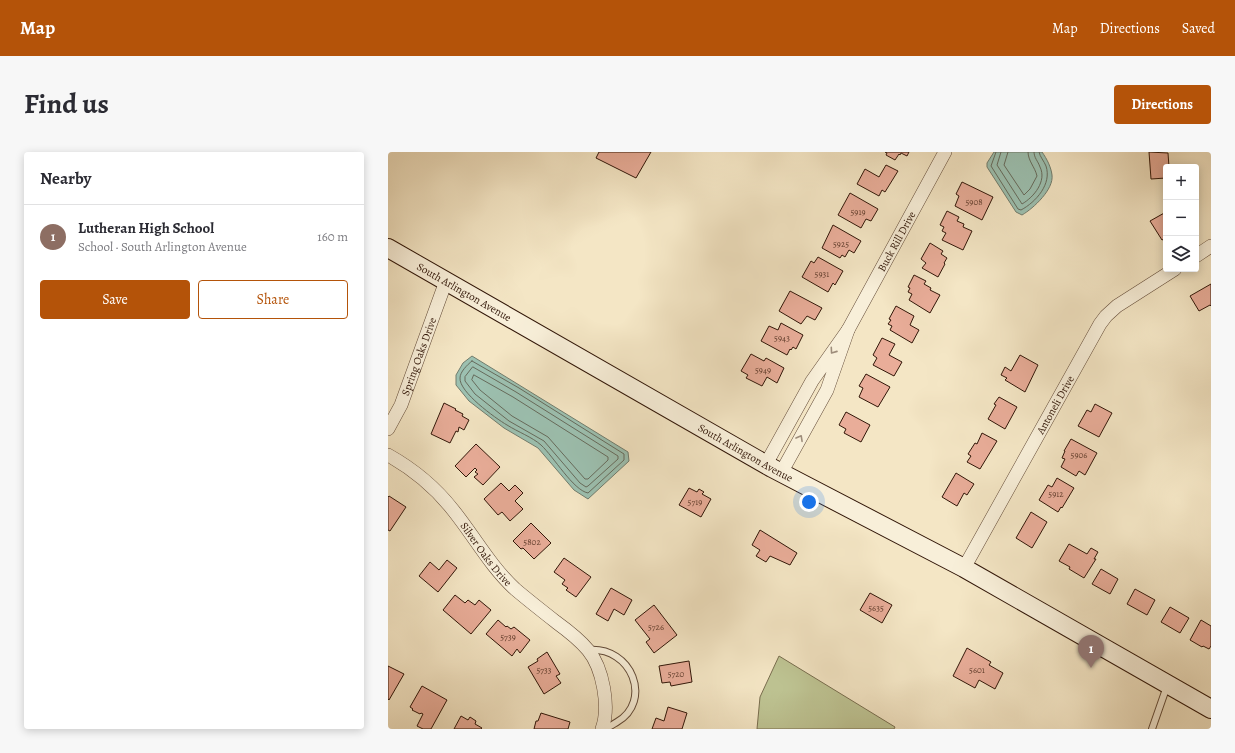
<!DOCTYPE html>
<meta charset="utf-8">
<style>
body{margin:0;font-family:Alegreya,serif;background:#f7f7f7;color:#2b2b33}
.controls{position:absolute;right:12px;top:12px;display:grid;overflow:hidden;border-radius:4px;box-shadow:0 2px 10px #0003}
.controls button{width:36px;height:36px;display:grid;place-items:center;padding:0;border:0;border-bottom:1px solid #e1e1e2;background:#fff;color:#2b2b33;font:20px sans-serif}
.you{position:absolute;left:421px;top:350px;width:14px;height:14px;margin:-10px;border:3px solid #fff;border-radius:50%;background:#1a73e8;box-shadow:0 0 0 6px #1a73e833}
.badge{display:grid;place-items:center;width:26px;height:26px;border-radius:50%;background:#b45309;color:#fff;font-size:13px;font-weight:700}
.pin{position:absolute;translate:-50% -33px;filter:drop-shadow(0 1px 2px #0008)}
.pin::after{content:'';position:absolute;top:21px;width:14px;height:12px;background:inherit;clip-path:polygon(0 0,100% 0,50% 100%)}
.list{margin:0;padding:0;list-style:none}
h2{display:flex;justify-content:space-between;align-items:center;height:52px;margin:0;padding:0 16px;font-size:17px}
h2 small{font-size:13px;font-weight:400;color:#7c7c81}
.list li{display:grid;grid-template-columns:26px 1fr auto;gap:12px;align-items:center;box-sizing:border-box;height:64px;padding:0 16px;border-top:1px solid #e1e1e2}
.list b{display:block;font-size:15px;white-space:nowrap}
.list p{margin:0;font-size:13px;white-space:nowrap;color:#7c7c81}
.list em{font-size:13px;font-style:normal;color:#7c7c81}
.actions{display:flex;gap:8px;padding:12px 16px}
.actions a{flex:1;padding:9px 0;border:1px solid #b45309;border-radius:4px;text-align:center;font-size:14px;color:#b45309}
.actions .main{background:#b45309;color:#fff}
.icon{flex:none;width:22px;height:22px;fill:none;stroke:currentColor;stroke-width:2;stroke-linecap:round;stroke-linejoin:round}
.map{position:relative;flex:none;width:823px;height:577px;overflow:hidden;border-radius:4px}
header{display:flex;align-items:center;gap:24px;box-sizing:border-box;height:56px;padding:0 20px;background:#b45309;color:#fff}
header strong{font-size:19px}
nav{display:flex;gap:22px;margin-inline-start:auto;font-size:14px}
.intro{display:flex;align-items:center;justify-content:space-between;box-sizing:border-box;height:96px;padding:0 24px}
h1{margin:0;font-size:28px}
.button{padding:10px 18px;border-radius:4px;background:#b45309;color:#fff;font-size:14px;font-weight:700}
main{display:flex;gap:24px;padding:0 24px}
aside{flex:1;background:#fff;border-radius:4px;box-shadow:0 2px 10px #0003}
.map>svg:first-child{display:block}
</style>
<header>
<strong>Map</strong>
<nav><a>Map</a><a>Directions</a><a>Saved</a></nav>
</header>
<div class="intro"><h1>Find us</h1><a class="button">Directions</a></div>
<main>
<aside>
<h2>Nearby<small></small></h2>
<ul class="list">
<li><span class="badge" style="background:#8d6e63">1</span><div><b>Lutheran High School</b><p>School · South Arlington Avenue</p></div><em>160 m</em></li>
</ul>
<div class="actions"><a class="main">Save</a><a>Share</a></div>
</aside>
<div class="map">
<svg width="823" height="577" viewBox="0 0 823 577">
<rect width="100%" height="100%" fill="#f4e6c5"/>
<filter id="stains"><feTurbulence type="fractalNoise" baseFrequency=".005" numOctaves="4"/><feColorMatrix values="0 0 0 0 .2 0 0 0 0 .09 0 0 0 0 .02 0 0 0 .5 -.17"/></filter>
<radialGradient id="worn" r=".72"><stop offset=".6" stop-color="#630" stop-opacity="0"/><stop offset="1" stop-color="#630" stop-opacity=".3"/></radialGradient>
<path fill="#bec493" stroke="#786d4e" d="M 391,504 L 507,575 L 506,577 L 369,577 L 372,545 Z"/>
<path fill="#9cc0b0" stroke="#717c6d" d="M 606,0 L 654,0 C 659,7 663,15 664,23 C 666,37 646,56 634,63 L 628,60 L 599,15 L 599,11 Z
M 84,204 L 240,300 L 241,309 L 200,347 L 186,338 L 150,296 L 116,276 L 81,249 L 68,233 L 68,223 L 75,211 Z"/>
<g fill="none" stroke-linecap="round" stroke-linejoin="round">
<path stroke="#666b5c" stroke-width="1" d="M 608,0 L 603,14 L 630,57 L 633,58 C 648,50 664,32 658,14 C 656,9 652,5 651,0
M 613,0 L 609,13 L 634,52 C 646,45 659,29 652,15 C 650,9 646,6 646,0
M 620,0 L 616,13 L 636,43 L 642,37 L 649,24 C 647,15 640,9 640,0
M 84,209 L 131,236 L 236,302 L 236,308 L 200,341 C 185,338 166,305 153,293 C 144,285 130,280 119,273 C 107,266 71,240 72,226 C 72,220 79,213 84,209 Z
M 85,215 L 128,240 L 230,304 L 230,307 L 200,334 L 198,335 L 192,331 L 156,289 L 121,269 L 87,242 L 77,229 L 77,225 Z
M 86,223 L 125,245 L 220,305 L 220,308 L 200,327 L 197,327 L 160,285 L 124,264 L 92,238 L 84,228 Z"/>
</g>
<path fill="#e9ad99" stroke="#311608" d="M 211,0 L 263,0 L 248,26 L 208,6 Z
M 497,0 L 521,0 L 519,4 L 513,1 L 512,3 L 511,2 L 507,8 L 498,3 L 499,1 Z
M 761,0 L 780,1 L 781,15 L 778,15 L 778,26 L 763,27 Z
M 498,13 L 510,19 L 497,40 L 494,38 L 491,44 L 469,32 L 477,17 L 491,25 Z
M 574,30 L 605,45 L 594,68 L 567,54 L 571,44 L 568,42 Z
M 462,41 L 490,57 L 483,69 L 478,67 L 473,76 L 450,63 Z
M 559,59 L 571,65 L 569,69 L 576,72 L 575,75 L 584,79 L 575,98 L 554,88 L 558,81 L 554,79 L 556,75 L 552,73 Z
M 778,60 L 778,86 L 774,88 L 762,69 Z
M 445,73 L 473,89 L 466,101 L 461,98 L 457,105 L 454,103 L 452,106 L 434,96 Z
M 542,91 L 555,99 L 553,102 L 559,106 L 556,111 L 557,112 L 550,125 L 534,116 L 538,111 L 533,107 Z
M 430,105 L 455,119 L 447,133 L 445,131 L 440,140 L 414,125 L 423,109 L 426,111 Z
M 526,123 L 538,129 L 536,132 L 543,136 L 542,138 L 552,143 L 542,161 L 521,148 L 524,142 L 520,140 L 522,136 L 520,135 Z
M 823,132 L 823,154 L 822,153 L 811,159 L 802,144 Z
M 402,139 L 434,156 L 427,168 L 419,164 L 413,172 L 391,159 Z
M 508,154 L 526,164 L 522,173 L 531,178 L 524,191 L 502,178 L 504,174 L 500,172 L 503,168 L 501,167 Z
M 393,171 L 415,183 L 408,197 L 405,195 L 403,198 L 402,197 L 399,203 L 373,189 L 381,174 L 390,178 Z
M 494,186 L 507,192 L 501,203 L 514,210 L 506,224 L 485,213 L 489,206 L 485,203 Z
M 363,202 L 376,209 L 378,206 L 396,216 L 389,231 L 379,225 L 374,234 L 358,226 L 360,223 L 353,219 Z
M 632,203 L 650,213 L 637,240 L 617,228 L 619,226 L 613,223 L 617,215 L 623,219 Z
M 478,222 L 502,235 L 490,255 L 471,245 L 475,236 L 471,234 Z
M 611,245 L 629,255 L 617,277 L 600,267 L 608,253 L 606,252 Z
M 56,251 L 68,257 L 67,258 L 75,262 L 74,264 L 81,268 L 76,278 L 71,275 L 70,280 L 68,279 L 62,291 L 43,282 Z
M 707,252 L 724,261 L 711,285 L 690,274 L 699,258 L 703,260 Z
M 458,260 L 482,273 L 473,290 L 456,281 L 458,277 L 451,273 Z
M 594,281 L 609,289 L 592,317 L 579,310 L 583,304 L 580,302 L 587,291 L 589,292 Z
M 683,287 L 709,301 L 697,323 L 691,319 L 688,324 L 673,315 L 677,307 L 674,306 L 677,299 L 676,299 Z
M 88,292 L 112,315 L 95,333 L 86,325 L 90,322 L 87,320 L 89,318 L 87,316 L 78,325 L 67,314 Z
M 568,321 L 586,332 L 579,343 L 576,341 L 569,354 L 554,345 Z
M 669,326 L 686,336 L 674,356 L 673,355 L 670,360 L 651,348 L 660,333 L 664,335 Z
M 113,331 L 121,339 L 127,333 L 135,341 L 127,349 L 135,357 L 122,369 L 114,360 L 110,363 L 96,347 Z
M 301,336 L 309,340 L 311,337 L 316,340 L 314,342 L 323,347 L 313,365 L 291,353 Z
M 1,344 L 18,355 L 2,379 L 0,378 L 0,345 Z
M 643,360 L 659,370 L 644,396 L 628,386 Z
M 143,371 L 163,391 L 146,407 L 135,396 L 133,397 L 125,389 Z
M 372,378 L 409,401 L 402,413 L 382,404 L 378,410 L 368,404 L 372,398 L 364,393 Z
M 681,392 L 699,402 L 703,396 L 710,400 L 706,407 L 708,407 L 696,426 L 681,417 L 682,415 L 671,409 Z
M 176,406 L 203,425 L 188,445 L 178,438 L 180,436 L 174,432 L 177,428 L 166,420 Z
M 59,408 L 69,416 L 50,440 L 31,424 L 42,410 L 51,418 Z
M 713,417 L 730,427 L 722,442 L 704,432 Z
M 223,436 L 244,448 L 236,463 L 226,457 L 220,469 L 208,462 Z
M 747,437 L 767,448 L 759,463 L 739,452 Z
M 482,441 L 504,453 L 494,471 L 472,458 Z
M 67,443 L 77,451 L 80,448 L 87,453 L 91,448 L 103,458 L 83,482 L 55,458 Z
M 266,453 L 289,483 L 266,501 L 258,490 L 262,487 L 247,468 Z
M 782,455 L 801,466 L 792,481 L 773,470 Z
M 110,468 L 118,475 L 119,474 L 123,477 L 126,475 L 142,488 L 132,501 L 129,497 L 124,504 L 98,482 Z
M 813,468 L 823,474 L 823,494 L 821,497 L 815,494 L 814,495 L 802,488 Z
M 579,496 L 603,510 L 601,513 L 615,521 L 607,537 L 591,528 L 587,536 L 565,524 Z
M 159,500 L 172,522 L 168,524 L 173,531 L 156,542 L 140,515 L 150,509 L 149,507 Z
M 301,509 L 304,530 L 283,534 L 282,530 L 274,531 L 271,514 Z
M 0,514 L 16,522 L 1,548 L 0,547 Z
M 34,534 L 59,548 L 43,577 L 35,577 L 29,574 L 35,562 L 33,561 L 32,562 L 24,558 L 25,557 L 22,555 Z
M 280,555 L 299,561 L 294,577 L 264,577 L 268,566 L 276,569 Z
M 153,561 L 182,570 L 180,577 L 146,577 L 148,569 L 150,569 Z
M 73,564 L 80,568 L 82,565 L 88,569 L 87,572 L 94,576 L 93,577 L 66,577 Z"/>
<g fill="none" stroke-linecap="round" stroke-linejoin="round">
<defs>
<path id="service" d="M 200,498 C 244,494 265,549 229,570 C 224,573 220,576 215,577
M 764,577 L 779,534"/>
<g id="minor">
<path d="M 808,104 L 823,94"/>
<path id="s1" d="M 460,178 L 557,0"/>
<path id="s2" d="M 0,277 L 13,253 L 58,129"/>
<path id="s3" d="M 0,303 C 25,317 47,335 65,358 C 86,384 102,414 127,437 C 140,448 154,459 168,470 C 179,478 191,487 200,498 C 215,516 222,555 214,577"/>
<path d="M 378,312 L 424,229 L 460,178 L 439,238 L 393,321"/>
<path id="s4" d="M 576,416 L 712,172 L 718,164 L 729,154 L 787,117"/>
</g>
<g id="secondary">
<path id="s5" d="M 0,96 L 384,316 L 576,416 L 823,557"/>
</g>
</defs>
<use href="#service" stroke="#624a37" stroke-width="8"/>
<use href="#minor" stroke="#624a37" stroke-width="14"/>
<use href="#secondary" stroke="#311608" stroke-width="20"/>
<use href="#service" stroke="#f8efd9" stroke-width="6"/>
<use href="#minor" stroke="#f8efd9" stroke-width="13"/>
<use href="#secondary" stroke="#f8efd9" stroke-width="18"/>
</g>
<defs><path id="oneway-chevron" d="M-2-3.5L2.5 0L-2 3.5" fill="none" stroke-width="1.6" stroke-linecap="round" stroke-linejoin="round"/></defs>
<g stroke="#9e8d7b">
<use href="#oneway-chevron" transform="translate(445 199) rotate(125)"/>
<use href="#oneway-chevron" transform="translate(412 286) rotate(-61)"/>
</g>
<g text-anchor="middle" stroke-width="3" stroke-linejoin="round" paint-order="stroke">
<g font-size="9" fill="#5f3c2c">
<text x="586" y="53">5908</text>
<text x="470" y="63">5919</text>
<text x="453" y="95">5925</text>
<text x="434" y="125">5931</text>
<text x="394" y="189">5943</text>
<text x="375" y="221">5949</text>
<text x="691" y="306">5906</text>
<text x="668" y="345">5912</text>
<text x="307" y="353">5719</text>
<text x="144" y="393">5802</text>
<text x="488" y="459">5635</text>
<text x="268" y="478">5726</text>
<text x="120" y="488">5739</text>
<text x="156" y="521">5733</text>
<text x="589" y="521">5601</text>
<text x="288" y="525">5720</text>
</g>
<g font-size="11" fill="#311608" stroke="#f8efd9">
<text dy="4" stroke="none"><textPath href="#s1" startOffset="101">Buck Rill Drive</textPath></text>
<text dy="4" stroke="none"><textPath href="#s5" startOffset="88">South Arlington Avenue</textPath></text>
<text dy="4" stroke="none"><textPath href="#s2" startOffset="79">Spring Oaks Drive</textPath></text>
<text dy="4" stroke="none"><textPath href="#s4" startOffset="187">Antoneli Drive</textPath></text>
<text dy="4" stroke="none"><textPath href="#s5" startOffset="412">South Arlington Avenue</textPath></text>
<text dy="4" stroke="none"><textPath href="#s3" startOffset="141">Silver Oaks Drive</textPath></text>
</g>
</g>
<rect width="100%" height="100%" filter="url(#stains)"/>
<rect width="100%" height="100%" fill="url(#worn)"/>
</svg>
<div class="controls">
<button>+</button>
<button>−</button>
<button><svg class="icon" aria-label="layers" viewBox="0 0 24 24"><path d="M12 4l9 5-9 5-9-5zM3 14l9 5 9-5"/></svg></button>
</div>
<div class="you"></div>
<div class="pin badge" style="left:703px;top:516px;background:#8d6e63">1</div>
</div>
</main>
